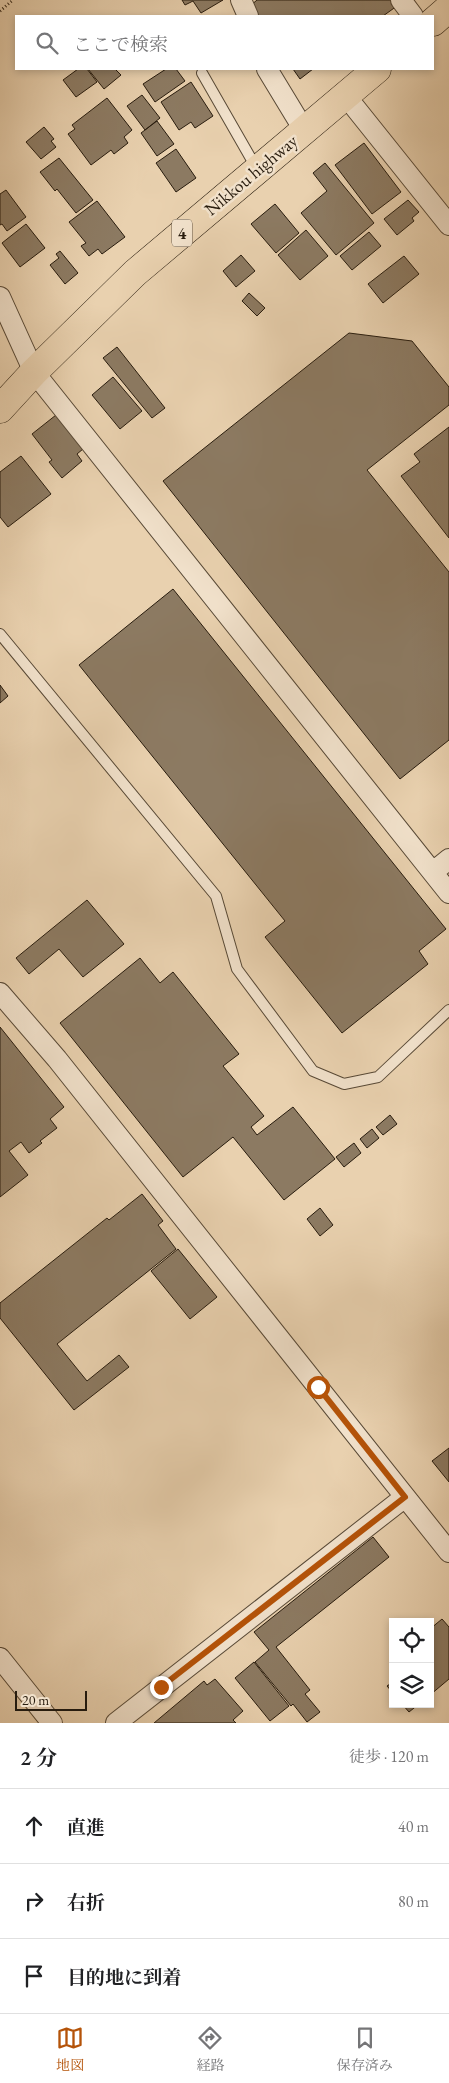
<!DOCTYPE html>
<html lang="ja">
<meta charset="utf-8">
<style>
body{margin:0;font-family:"EB Garamond","Noto Serif JP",serif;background:#f6f6f6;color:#202124}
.controls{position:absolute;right:15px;bottom:15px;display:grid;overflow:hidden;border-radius:0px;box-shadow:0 2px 8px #0003}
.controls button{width:45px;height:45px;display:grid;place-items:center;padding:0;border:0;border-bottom:1px solid #e0e0e0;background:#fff;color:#202124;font:25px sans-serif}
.scale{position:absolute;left:15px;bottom:12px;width:72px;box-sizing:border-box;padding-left:5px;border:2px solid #281c0e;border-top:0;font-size:14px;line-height:18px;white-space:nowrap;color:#281c0e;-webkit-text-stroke:4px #f1e1cb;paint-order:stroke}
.stop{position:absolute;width:15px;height:15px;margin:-11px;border:4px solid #b45309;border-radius:50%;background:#fff}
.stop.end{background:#b45309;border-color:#fff;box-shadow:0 1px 5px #0008}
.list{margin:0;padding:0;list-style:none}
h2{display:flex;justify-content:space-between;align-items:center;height:65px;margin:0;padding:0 20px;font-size:21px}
h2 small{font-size:16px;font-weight:400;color:#757577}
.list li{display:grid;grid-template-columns:32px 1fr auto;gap:15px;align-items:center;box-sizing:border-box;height:75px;padding:0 20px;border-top:1px solid #e0e0e0}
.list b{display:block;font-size:19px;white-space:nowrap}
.list em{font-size:16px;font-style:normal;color:#757577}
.icon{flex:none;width:28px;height:28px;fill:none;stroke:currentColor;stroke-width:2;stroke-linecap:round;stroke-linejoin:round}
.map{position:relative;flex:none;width:449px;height:1723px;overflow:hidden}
.search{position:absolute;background:#fff;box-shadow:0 2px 8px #0003;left:15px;right:15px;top:15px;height:55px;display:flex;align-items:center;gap:12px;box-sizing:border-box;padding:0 18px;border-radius:0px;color:#757577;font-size:19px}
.sheet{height:290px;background:#fff}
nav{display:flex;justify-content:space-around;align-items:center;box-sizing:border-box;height:70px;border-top:1px solid #e0e0e0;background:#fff;font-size:14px;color:#757577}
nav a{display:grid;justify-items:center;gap:2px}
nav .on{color:#b45309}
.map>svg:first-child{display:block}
</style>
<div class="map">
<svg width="449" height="1723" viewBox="0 0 449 1723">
<rect width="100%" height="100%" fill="#e9d1af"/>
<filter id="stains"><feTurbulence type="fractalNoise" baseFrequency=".004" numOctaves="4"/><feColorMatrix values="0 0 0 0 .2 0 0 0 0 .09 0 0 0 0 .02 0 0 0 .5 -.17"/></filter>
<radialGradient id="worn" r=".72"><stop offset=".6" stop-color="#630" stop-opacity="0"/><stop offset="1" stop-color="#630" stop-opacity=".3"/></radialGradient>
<path fill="#8c7a62" stroke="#281c0e" d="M 182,0 L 223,0 L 201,13 L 193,1 L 185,5 Z
M 257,0 L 392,0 L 397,6 L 383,16 L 257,16 L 250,6 Z
M 78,69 L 87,69 L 97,82 L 76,97 L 63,80 Z
M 88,69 L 115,69 L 121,75 L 104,89 Z
M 166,69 L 176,69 L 185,81 L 155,102 L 143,84 Z
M 293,69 L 313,69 L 300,79 Z
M 191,82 L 213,116 L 195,128 L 191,122 L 179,130 L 161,102 Z
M 142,95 L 160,118 L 145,130 L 127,106 Z
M 107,98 L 132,130 L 124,137 L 128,143 L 114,154 L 111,150 L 91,165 L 68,134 L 75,129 L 72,125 Z
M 157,121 L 174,144 L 157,156 L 141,133 Z
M 44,127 L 54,139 L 51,141 L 56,147 L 41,159 L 26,142 Z
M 364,143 L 401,192 L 372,214 L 335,165 Z
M 176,149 L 196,178 L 176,192 L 156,163 Z
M 59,158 L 93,200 L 76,213 L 57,189 L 55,191 L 40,172 Z
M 325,163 L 374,223 L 336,255 L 301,213 L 327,191 L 313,173 Z
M 6,190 L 26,217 L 7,231 L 2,224 L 0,225 L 0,194 Z
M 408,200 L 419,212 L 412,218 L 414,221 L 397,235 L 384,219 Z
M 97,201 L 125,237 L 102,254 L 98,249 L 89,256 L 81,246 L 86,243 L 69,222 Z
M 275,204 L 299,233 L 276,253 L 251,224 Z
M 26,224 L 45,248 L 20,267 L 2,243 Z
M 306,230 L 328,256 L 300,280 L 278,255 Z
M 369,232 L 381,246 L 352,270 L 340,256 Z
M 60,251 L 78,273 L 65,284 L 50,265 L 59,258 L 56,254 Z
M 241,255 L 255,271 L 236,287 L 223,271 Z
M 404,256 L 419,274 L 383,303 L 368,284 Z
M 249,293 L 265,308 L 257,316 L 242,301 Z
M 349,333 L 412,341 L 449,387 L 449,405 L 367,470 L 449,572 L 449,740 L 400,779 L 163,481 Z
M 117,347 L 165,408 L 152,418 L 103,358 Z
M 113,377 L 142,411 L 120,429 L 92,395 Z
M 56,415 L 83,449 L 77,454 L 82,461 L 62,478 L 49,462 L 52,460 L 32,434 Z
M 449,427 L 449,538 L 401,476 L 420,462 L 414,454 Z
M 21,456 L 51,494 L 8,527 L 0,517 L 0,472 Z
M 173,589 L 446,929 L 419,951 L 428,964 L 342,1033 L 265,937 L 285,921 L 79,665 Z
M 0,685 L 8,696 L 0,703 Z
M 87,900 L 124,944 L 83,977 L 59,949 L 29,974 L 16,958 Z
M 140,958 L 160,983 L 173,972 L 239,1054 L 223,1066 L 264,1116 L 251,1127 L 257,1135 L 293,1107 L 335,1159 L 284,1200 L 233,1137 L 183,1177 L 60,1023 Z
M 0,1027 L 64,1107 L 50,1119 L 57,1128 L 40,1141 L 42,1143 L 29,1153 L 21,1142 L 9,1151 L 28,1175 L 0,1197 Z
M 390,1115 L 397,1124 L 383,1135 L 376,1127 Z
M 372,1129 L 379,1138 L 367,1148 L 360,1139 Z
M 354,1143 L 361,1153 L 344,1167 L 336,1157 Z
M 142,1194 L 163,1221 L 158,1225 L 176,1249 L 57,1344 L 87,1381 L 119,1355 L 129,1367 L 74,1410 L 0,1318 L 0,1303 L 107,1218 L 109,1220 Z
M 320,1208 L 333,1225 L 320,1236 L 307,1219 Z
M 178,1249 L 217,1297 L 190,1319 L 151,1271 Z
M 449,1448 L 449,1482 L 432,1461 Z
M 373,1537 L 389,1557 L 276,1647 L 310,1690 L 305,1694 L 320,1712 L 307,1722 L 293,1704 L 291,1706 L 255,1662 L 269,1650 L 254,1632 Z
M 442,1619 L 449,1627 L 449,1679 L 430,1695 L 430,1629 Z
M 254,1662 L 289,1706 L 270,1721 L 235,1678 Z
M 215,1679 L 243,1711 L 233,1720 L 236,1723 L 154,1723 L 204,1681 L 207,1685 Z
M 393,1682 L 393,1693 L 387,1686 Z
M 402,1704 L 419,1704 L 409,1712 Z"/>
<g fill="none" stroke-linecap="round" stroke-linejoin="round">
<defs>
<path id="lane" d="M 202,73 L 257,169
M 0,634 L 216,896 L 237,969 L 313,1071 L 344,1084 L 378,1077 L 449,1010"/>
<path id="street" d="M 241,0 L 248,16
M 401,0 L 413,16
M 267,69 L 304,130
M 345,95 L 449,225
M 0,297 L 34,372 L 449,893
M 433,872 L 449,859
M 0,993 L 57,1059 L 449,1552
M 0,1658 L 52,1723
M 116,1723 L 405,1497"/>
<path id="highway" d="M 433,22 L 449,8
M 0,409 L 34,372 L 135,273 L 377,69"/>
</defs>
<use href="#lane" stroke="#584936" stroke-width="12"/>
<use href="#street" stroke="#584936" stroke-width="22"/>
<use href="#highway" stroke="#281c0e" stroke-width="29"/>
<path stroke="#281c0e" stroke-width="3" stroke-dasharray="1 2.5" stroke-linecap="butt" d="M 0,11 L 13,0"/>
<use href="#lane" stroke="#f1e1cb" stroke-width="10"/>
<use href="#street" stroke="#f1e1cb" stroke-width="20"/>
<use href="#highway" stroke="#e9d1af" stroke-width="28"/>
</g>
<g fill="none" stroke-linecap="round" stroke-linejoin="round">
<path stroke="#b45309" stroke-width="6" d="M 161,1687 L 405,1497 L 318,1387"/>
</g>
<g text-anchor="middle" stroke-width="5" stroke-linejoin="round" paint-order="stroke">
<rect fill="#f1e1cb" stroke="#645747" stroke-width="1" x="172" y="219.5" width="20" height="27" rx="4"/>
<g font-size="16" font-weight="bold" fill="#281c0e">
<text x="182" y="239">4</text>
</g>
<g font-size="18" fill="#281c0e" stroke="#f1e1cb">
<text transform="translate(251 175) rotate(-40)" y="6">Nikkou highway</text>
</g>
</g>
<rect width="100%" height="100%" filter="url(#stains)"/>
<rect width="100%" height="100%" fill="url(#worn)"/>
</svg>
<div class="controls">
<button><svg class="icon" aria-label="locate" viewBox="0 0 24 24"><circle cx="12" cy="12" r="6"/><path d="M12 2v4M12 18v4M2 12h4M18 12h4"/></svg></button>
<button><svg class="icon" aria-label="layers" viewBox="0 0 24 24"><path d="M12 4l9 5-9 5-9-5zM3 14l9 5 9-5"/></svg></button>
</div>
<div class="scale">20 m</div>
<div class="stop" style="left:318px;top:1387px"></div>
<div class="stop end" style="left:161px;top:1687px"></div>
<div class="search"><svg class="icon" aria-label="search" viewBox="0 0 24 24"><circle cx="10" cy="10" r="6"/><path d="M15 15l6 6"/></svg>ここで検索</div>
</div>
<section class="sheet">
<h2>2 分<small>徒歩 · 120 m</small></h2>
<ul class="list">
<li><svg class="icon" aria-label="ahead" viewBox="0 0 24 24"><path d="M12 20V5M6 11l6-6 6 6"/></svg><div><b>直進</b></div><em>40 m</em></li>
<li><svg class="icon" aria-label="right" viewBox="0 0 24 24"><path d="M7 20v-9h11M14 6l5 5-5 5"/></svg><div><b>右折</b></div><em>80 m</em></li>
<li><svg class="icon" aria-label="arrive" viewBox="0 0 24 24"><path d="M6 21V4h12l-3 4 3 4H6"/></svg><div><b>目的地に到着</b></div></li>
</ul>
</section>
<nav>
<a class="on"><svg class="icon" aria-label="map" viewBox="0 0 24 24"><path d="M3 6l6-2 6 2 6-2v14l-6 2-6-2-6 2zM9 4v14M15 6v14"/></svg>地図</a>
<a><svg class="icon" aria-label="directions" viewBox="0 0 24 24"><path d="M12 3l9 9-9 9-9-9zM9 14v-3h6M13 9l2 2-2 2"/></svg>経路</a>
<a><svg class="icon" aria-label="saved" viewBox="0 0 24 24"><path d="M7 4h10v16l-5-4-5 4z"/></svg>保存済み</a>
</nav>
